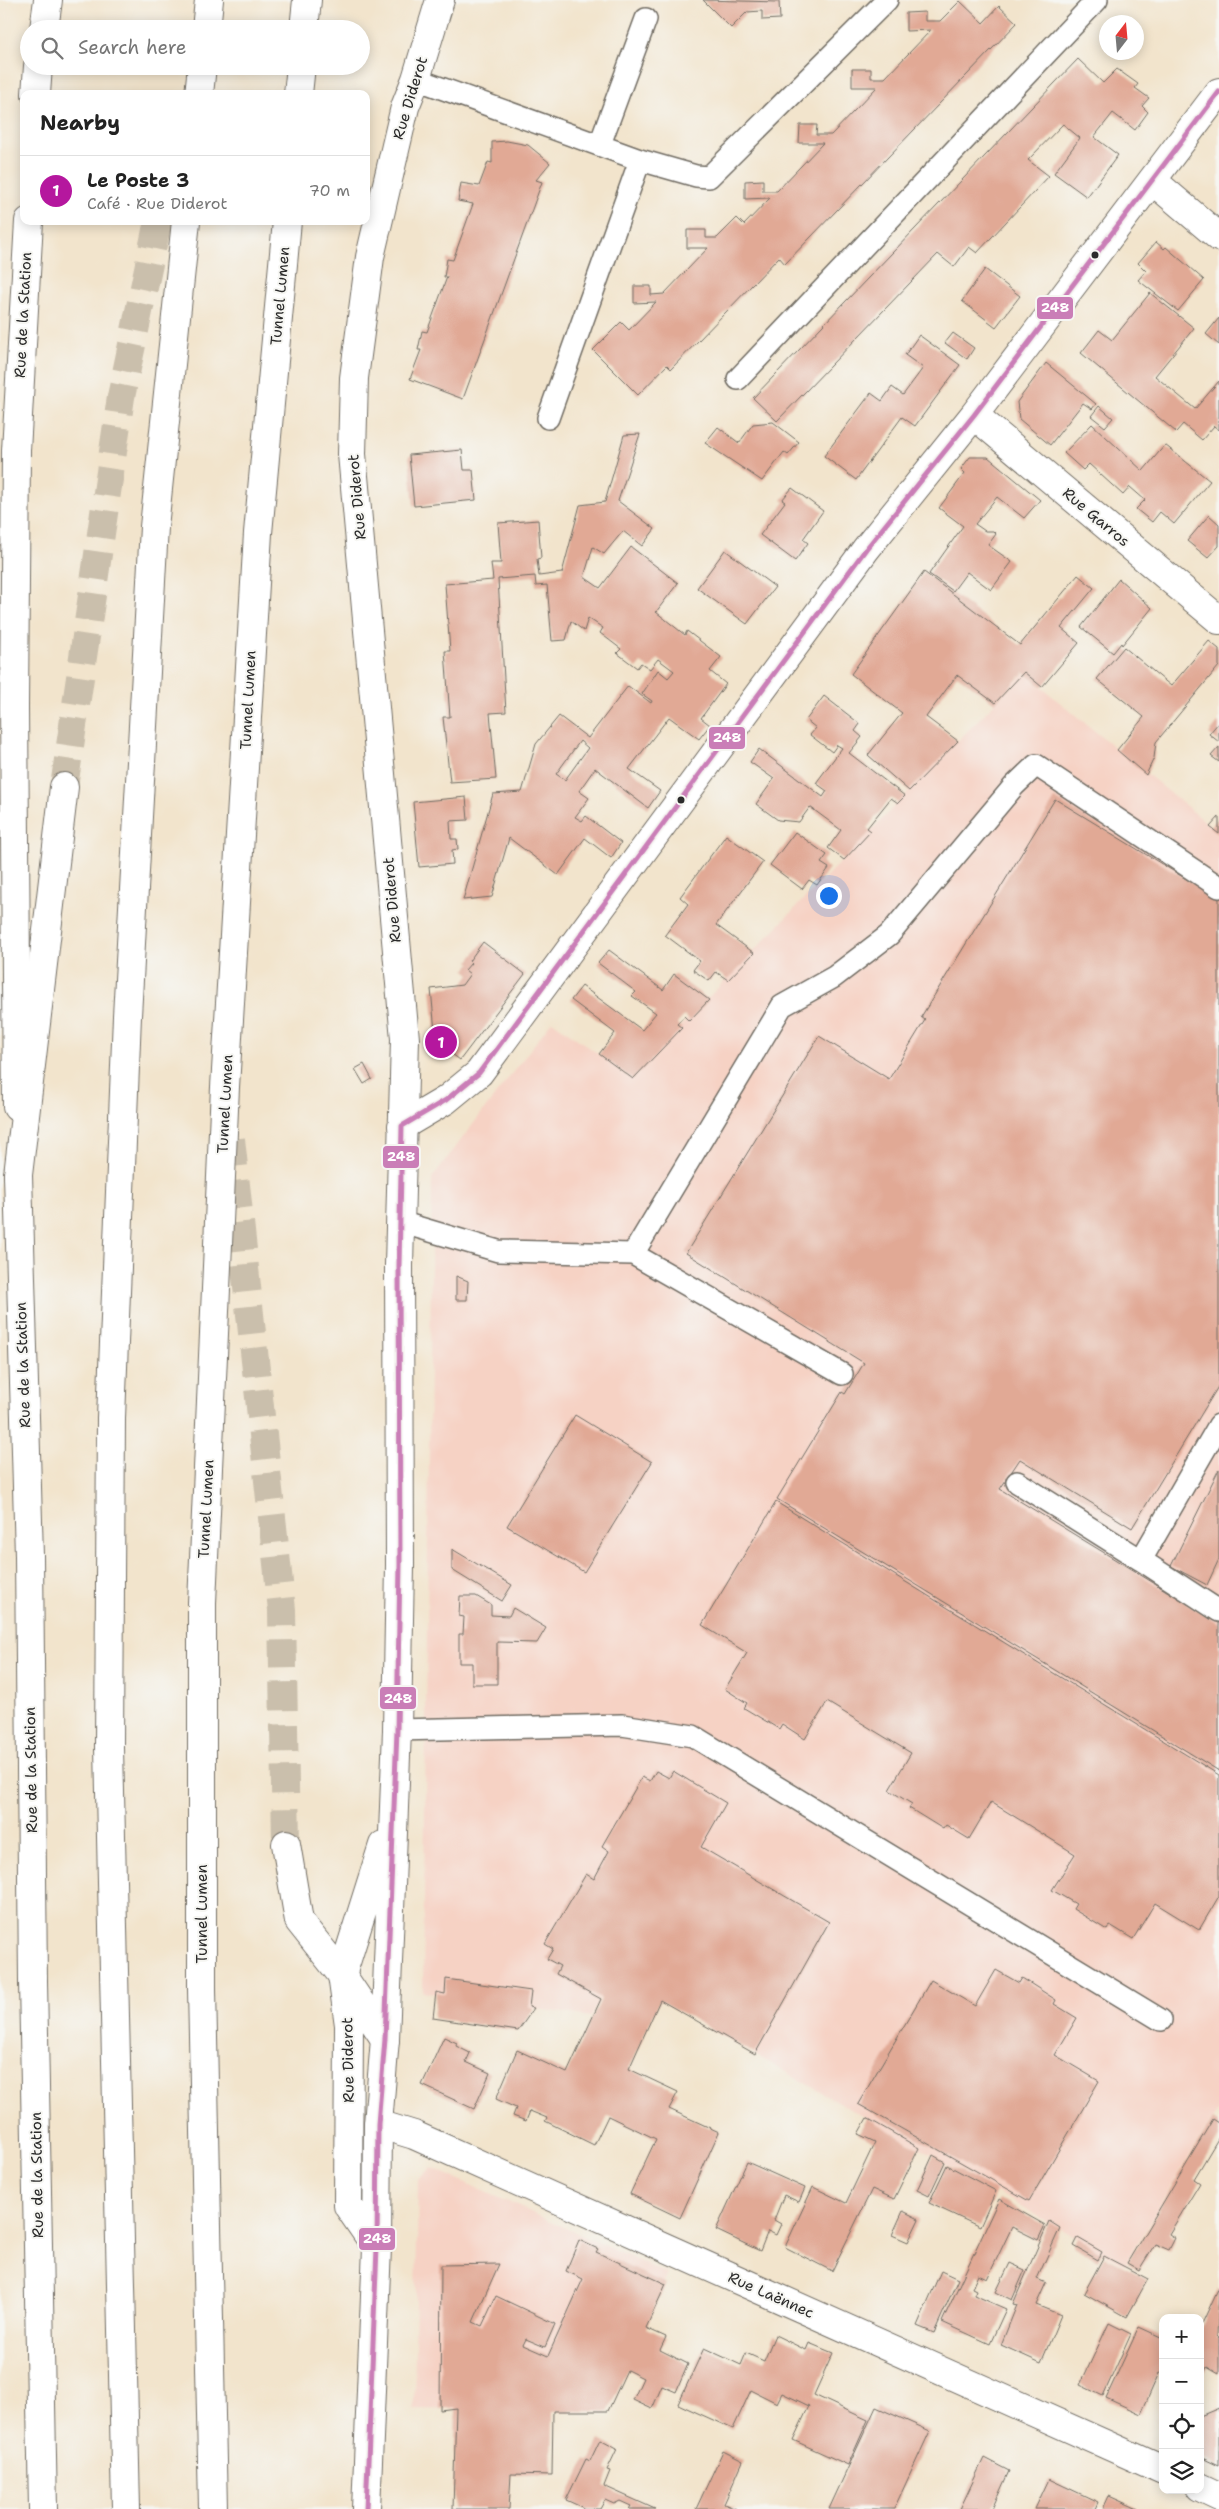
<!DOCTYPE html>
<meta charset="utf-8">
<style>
body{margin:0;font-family:"Shantell Sans",sans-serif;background:#f6f6f6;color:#222}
.controls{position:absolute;right:15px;bottom:15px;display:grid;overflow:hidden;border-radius:10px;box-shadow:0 2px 12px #0003}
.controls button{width:45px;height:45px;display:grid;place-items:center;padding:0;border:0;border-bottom:1px solid #e0e0e0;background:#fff;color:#222;font:25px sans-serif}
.compass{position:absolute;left:1099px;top:15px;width:45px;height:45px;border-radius:50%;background:#fff;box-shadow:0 2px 12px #0003;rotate:16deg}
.you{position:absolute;left:828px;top:895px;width:18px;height:18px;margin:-12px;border:4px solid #fff;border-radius:50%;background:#1a73e8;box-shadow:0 0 0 8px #1a73e833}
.badge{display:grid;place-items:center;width:32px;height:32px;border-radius:50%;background:#b5179e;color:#fff;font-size:16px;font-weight:700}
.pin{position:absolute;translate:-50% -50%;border:2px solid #fff;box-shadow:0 1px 5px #0006}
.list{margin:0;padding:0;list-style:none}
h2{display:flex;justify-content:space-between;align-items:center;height:65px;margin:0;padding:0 20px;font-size:21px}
h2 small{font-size:16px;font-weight:400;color:#767676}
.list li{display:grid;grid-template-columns:32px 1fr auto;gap:15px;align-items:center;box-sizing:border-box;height:70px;padding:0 20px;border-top:1px solid #e0e0e0}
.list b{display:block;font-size:19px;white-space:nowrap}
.list p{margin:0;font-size:16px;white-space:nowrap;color:#767676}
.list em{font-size:16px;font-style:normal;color:#767676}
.icon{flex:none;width:28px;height:28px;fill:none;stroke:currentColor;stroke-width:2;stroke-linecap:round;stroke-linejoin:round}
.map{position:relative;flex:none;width:1219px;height:2509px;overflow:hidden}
.search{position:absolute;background:#fff;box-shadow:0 2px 12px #0003;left:20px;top:20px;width:350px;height:55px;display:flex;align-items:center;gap:12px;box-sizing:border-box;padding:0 18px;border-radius:28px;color:#767676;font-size:19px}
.panel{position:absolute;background:#fff;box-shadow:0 2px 12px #0003;left:20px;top:90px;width:350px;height:135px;border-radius:10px}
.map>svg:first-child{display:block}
</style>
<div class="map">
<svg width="1219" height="2509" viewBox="0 0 1219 2509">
<rect width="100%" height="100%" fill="#f6f6f2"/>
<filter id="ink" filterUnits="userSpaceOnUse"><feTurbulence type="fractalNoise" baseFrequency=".02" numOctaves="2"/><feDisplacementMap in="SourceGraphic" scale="10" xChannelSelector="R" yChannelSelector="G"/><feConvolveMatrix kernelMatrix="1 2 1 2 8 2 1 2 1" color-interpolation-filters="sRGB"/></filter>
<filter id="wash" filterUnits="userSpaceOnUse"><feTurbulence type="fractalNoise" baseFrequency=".0096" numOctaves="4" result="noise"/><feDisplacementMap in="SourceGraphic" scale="20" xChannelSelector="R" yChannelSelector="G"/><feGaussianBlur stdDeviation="1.12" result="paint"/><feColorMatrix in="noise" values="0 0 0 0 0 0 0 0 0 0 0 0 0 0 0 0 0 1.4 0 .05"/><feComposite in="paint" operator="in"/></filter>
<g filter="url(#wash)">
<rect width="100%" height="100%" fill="#f2e4cc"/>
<path fill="#f6d2c4" d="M 1024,673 L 1219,833 L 1219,2108 L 1124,2265 L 612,1973 L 591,2017 L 423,1992 L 432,1178 L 552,1021 L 631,1077 Z
M 431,2167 L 667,2274 L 607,2412 L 414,2409 L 418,2180 Z"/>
<g id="blocks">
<path fill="#e1a995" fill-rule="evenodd" d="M 703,0 L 779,2 L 780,19 L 762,20 L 762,11 L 747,12 L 731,28 Z
M 960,1 L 983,23 L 999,6 L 1017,23 L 785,264 L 779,257 L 671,369 L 667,365 L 638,395 L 593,350 L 621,322 L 629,330 L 656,302 L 634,303 L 634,286 L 651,286 L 651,295 L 664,294 L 708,248 L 687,248 L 687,230 L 706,230 L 706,238 L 717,238 L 737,218 L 744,225 L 770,198 L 745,199 L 745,181 L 763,180 L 763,191 L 777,191 L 823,143 L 799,143 L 800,125 L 817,125 L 816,135 L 831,135 L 877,87 L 852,87 L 852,69 L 871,69 L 871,78 L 885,78 L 931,30 L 906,31 L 906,13 L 925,12 L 925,21 L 940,21 Z
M 1078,59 L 1103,83 L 1117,69 L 1138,84 L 1135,88 L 1149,98 L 1142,106 L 1148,112 L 1135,130 L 1113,113 L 1094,137 L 1118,155 L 1087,197 L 1054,173 L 1080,138 L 1063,124 L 1028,160 L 1049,176 L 977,253 L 969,247 L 954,267 L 938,254 L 777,421 L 753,398 Z
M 507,141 L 528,145 L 550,163 L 536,180 L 542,182 L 463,399 L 410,379 L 421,350 L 418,350 L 422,331 L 427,332 L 447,277 L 444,277 L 447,259 L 453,260 L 473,204 L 458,201 L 461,183 L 479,186 L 488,162 L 492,163 L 492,142 Z
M 1156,242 L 1164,249 L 1166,247 L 1204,280 L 1178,311 L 1138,280 L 1146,271 L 1138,263 Z
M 985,269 L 1020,296 L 996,327 L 962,301 Z
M 1150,293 L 1194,328 L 1155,376 L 1195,409 L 1219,381 L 1219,430 L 1214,426 L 1202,440 L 1183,424 L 1176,432 L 1081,353 L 1099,330 L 1112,340 Z
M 1219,318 L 1219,345 L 1206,334 Z
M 953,333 L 974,348 L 967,359 L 945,343 Z
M 919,335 L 960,365 L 915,426 L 902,417 L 856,480 L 824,456 L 871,393 L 882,401 L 892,387 L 903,395 L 923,368 L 905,355 Z
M 1046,363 L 1096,404 L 1092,409 L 1083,403 L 1050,445 L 1019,419 L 1017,402 Z
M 1099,406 L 1113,418 L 1105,427 L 1091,416 Z
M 773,422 L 799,442 L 788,455 L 784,452 L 762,481 L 705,443 L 718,427 L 739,443 L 753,424 Z
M 1092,424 L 1143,471 L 1165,445 L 1210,481 L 1174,524 L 1160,512 L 1152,522 L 1136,509 L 1145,500 L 1130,487 L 1123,495 L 1089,464 L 1083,470 L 1064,453 Z
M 640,434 L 618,501 L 655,529 L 642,546 L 623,531 L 604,554 L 593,547 L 584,577 L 600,588 L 631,547 L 678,583 L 656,612 L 685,635 L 687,631 L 721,657 L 710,671 L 726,684 L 701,718 L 710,725 L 699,739 L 669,717 L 629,769 L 660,791 L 648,808 L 595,768 L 579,791 L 589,798 L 575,817 L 582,821 L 586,816 L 621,843 L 611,858 L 585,838 L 558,875 L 509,838 L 492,897 L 463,900 L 493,794 L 522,792 L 536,744 L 559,716 L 588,738 L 628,686 L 651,703 L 652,701 L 642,694 L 658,670 L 668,678 L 674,671 L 658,659 L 650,669 L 641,663 L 637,668 L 617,653 L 621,649 L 600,633 L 603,628 L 588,618 L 584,631 L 571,621 L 566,640 L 552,641 L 547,585 L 536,586 L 535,576 L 498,579 L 506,712 L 490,713 L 496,779 L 450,782 L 443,717 L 450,717 L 445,651 L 450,651 L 445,584 L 493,580 L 491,563 L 501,563 L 498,523 L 538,520 L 541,558 L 537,559 L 539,576 L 562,573 L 580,505 L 605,502 L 624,435 ZM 580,741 L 588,748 L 565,780 L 556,774 Z
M 462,450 L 464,470 L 473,470 L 476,500 L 414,506 L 409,455 Z
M 970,457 L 988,457 L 1040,500 L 1024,518 L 997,497 L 975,524 L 985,531 L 993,531 L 996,534 L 988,545 L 1012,562 L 991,590 L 967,572 L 953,591 L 929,574 L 963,526 L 939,508 L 965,473 L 961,469 Z
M 792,488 L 823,511 L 803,539 L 808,543 L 795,561 L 760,535 L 785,502 L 782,500 Z
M 1209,515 L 1219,524 L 1219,546 L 1208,558 L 1187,541 Z
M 725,550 L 775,587 L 747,624 L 697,588 Z
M 924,572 L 1020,645 L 1078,575 L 1094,588 L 1061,628 L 1079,643 L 1042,687 L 1024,672 L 995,703 L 957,675 L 926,717 L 958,741 L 909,791 L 868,755 L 902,713 L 851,674 Z
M 1119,579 L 1152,608 L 1122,645 L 1121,643 L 1113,653 L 1081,627 Z
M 1209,641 L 1219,649 L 1219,666 L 1156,742 L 1154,758 L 1146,775 L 1117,750 L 1144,717 L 1097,679 L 1124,647 L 1171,686 Z
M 824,696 L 860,724 L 855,731 L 862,737 L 849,753 L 905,796 L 898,803 L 891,798 L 867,828 L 871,831 L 844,860 L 828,848 L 841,830 L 810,807 L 799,822 L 778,820 L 756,804 L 774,779 L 750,762 L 759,749 L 823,797 L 827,791 L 816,783 L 842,748 L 837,745 L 832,752 L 810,735 L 816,728 L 806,720 Z
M 1219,722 L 1219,742 L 1209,734 Z
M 1219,747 L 1219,762 L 1211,756 Z
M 466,797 L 468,820 L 450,821 L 451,839 L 457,839 L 458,849 L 452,850 L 453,864 L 419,867 L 413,802 Z
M 1055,799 L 1219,899 L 1219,1385 L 1132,1528 L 1020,1459 L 1000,1489 L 1219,1623 L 1219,1771 L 777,1499 L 842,1392 L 845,1394 L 864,1363 L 686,1253 L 819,1036 L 889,1079 L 925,1020 L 921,1017 Z
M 1219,817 L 1219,834 L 1210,827 Z
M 795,832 L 827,855 L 821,863 L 829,868 L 817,885 L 809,880 L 802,889 L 770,865 Z
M 726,835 L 763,862 L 716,925 L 754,953 L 728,980 L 716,972 L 709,981 L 693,970 L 700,961 L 665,935 L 688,904 L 680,897 Z
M 483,942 L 525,974 L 460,1060 L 436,1042 L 431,989 L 462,985 L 470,974 L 465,970 L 471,963 L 469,961 Z
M 609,950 L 663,990 L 674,974 L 709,1000 L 689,1021 L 684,1016 L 677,1024 L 682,1028 L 633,1079 L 599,1054 L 615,1033 L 571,1000 L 582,986 L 642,1030 L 656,1013 L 632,996 L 636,992 L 598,963 Z
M 364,1064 L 372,1079 L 364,1084 L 355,1069 Z
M 456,1276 L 468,1281 L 467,1300 L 456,1300 Z
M 575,1415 L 652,1462 L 584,1572 L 507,1526 Z
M 1219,1469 L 1219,1559 L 1207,1585 L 1171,1566 Z
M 776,1502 L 1219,1775 L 1219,1896 L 1199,1930 L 1155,1903 L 1133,1939 L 1110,1925 L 1107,1930 L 1073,1909 L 1076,1904 L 1052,1890 L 1075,1854 L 991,1802 L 969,1839 L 946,1825 L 943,1829 L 909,1808 L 912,1804 L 889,1790 L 911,1753 L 827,1702 L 805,1739 L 782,1724 L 779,1729 L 744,1708 L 747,1703 L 725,1689 L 747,1653 L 702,1625 Z
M 452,1549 L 512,1585 L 502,1601 L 452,1570 Z
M 460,1596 L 476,1596 L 491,1605 L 491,1615 L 509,1616 L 513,1608 L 546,1628 L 537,1643 L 497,1642 L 497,1684 L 472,1684 L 472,1663 L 459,1663 L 459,1634 L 463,1634 L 464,1617 L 459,1616 Z
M 656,1771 L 669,1778 L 673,1771 L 726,1803 L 701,1847 L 829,1922 L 755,2054 L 660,2000 L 629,2069 L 678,2092 L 669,2109 L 719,2132 L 680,2218 L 630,2194 L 656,2139 L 608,2116 L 594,2145 L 545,2121 L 547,2118 L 530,2111 L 526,2121 L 513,2116 L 516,2108 L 496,2099 L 517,2050 L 567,2073 L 601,1999 L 556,1974 L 560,1966 L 547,1959 L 553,1949 L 545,1944 L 586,1874 L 594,1879 L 609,1851 L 602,1846 L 642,1777 L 650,1781 Z
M 996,1970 L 1019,1983 L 1022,1978 L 1056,2000 L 1054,2004 L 1077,2018 L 1055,2055 L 1099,2081 L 1029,2201 L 858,2104 L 931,1980 L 975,2006 Z
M 446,1979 L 531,1991 L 529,2007 L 534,2008 L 518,2031 L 433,2018 L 436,1992 L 445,1994 Z
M 444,2037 L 457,2043 L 456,2046 L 470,2053 L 466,2062 L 490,2073 L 474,2109 L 422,2085 Z
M 867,2118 L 919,2148 L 894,2199 L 872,2189 L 832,2271 L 785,2247 L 813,2187 L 846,2203 L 875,2142 L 858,2134 Z
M 1213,2119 L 1219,2123 L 1219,2137 L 1194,2179 L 1200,2183 L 1169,2234 L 1175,2238 L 1169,2250 L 1155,2244 L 1139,2270 L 1127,2263 Z
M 933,2155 L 945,2162 L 929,2196 L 917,2190 Z
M 747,2162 L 805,2188 L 799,2202 L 784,2195 L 774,2220 L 781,2224 L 776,2235 L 768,2231 L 760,2251 L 716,2230 Z
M 947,2165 L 996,2191 L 980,2227 L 929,2203 Z
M 999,2199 L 1045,2225 L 1038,2240 L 1012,2227 L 987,2279 L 978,2275 L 972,2288 L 976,2290 L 974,2295 L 1006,2309 L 990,2344 L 942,2322 Z
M 903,2211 L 919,2219 L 908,2242 L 892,2235 Z
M 1049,2221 L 1060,2228 L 1037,2279 L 1046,2283 L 1036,2305 L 1061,2315 L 1041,2363 L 1001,2345 L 1017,2305 L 1013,2304 Z
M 1078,2238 L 1102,2252 L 1098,2260 L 1074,2246 Z
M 579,2240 L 598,2249 L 596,2252 L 666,2284 L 646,2328 L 666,2337 L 660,2350 L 688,2364 L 676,2392 L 662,2386 L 652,2409 L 633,2400 L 643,2378 L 627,2370 L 608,2411 L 553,2411 L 552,2475 L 511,2474 L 509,2509 L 453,2509 L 456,2408 L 440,2410 L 441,2265 L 499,2264 L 473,2322 L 482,2326 L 496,2296 L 555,2324 L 545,2347 L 526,2339 L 523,2345 L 548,2356 L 583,2279 L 566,2271 Z
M 1104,2256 L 1148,2279 L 1127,2317 L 1084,2293 Z
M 1010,2263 L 1025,2270 L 1012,2300 L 996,2292 Z
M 941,2271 L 958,2279 L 934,2333 L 917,2326 Z
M 1219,2287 L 1217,2336 L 1219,2338 L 1219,2374 L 1207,2367 L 1203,2375 L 1200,2374 L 1200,2328 Z
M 1109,2323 L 1131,2334 L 1103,2396 L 1080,2385 Z
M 1139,2327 L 1163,2338 L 1163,2374 L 1159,2373 L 1141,2414 L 1106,2398 Z
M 775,2335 L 806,2350 L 809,2343 L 833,2353 L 814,2395 L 868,2420 L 848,2465 L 793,2440 L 809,2406 L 782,2393 L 777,2403 L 751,2390 L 733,2429 L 678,2404 L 704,2348 L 741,2365 L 746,2353 L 764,2361 Z
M 876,2407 L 930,2431 L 894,2509 L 829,2509 Z
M 1219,2408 L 1219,2465 L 1200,2456 L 1200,2416 Z
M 600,2440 L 617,2449 L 607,2470 L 610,2471 L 604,2486 L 655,2509 L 629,2509 L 631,2506 L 620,2501 L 614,2504 L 605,2500 L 600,2509 L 586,2509 L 566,2500 L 586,2459 L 590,2461 Z
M 723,2451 L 743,2461 L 724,2504 L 736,2509 L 696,2509 Z
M 984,2458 L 1009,2471 L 992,2509 L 960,2509 Z
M 1049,2479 L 1098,2502 L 1095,2509 L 1035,2509 Z
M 1109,2496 L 1138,2509 L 1103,2509 Z"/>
</g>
</g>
<g filter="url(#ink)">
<use href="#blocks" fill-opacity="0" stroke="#716c63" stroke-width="1"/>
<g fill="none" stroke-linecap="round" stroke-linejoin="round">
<path stroke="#cabfac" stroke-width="28" stroke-dasharray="28 14" stroke-linecap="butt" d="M 64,787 L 121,397 L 158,221
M 231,1139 L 282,1610 L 286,1844"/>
<defs>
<path id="service" d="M 416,79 L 640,160 L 696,176 L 709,177 L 887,0
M 600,144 L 646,19
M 738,379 L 1097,0
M 548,418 L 640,160
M 400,1222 L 498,1251 L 633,1254 L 842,1374
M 633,1254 L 782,1006 L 834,977 L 889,935 L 1014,786 L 1036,765 L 1219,887
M 1219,1425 L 1141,1560 L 1219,1611
M 1017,1482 L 1141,1560
M 397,1730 L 622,1725 L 693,1736 L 1161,2020"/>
<path id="minor" d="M 1153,181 L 1219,237
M 974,415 L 1219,620
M 402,1126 L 446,1100 L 479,1073 L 866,549 L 974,415 L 1219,92
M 378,2124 L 414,2135 L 1163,2470
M 1200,2487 L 1219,2496"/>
<path id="tertiary" d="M 44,29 L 48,0
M 36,94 L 38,66
M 17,1107 L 14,707 L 16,451 L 29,221
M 385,2039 L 397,1730 L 400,1565 L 399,1265 L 405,1039 L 352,454 L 354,378 L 370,257 L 405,107 L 416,79 L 440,0
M 377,2248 L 348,2206 L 349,2025 L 342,1975 L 383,1845"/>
<path id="primary" d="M 18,1175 L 29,1556 L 33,1981 L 43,2509
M 366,2509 L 377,2248 L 378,2124 L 385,2039"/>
<path id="motorway" d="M 206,29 L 209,0
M 304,29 L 307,0
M 199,94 L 202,66
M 298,94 L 301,66
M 18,1175 L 64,787
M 286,1844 L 299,1921 L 342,1975 L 385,2039
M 126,2509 L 109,1747 L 111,1418 L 127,1016 L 154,527 L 186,221
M 213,2509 L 202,1989 L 202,1603 L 225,1087 L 258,533 L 287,221"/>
</defs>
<use href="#service" stroke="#716c63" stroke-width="24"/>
<use href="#minor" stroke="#716c63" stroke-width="30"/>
<use href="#tertiary" stroke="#716c63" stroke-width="30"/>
<use href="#primary" stroke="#716c63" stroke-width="30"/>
<use href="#motorway" stroke="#716c63" stroke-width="30"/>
<use href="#service" stroke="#fff" stroke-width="21"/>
<use href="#minor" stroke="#fff" stroke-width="28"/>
<use href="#tertiary" stroke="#fff" stroke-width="28"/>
<use href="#primary" stroke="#fff" stroke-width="28"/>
<use href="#motorway" stroke="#fff" stroke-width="28"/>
<defs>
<path id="bus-1" d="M 366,2509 L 377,2248 L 378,2124 L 385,2039 L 397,1730 L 400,1565 L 399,1265 L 402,1126 L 446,1100 L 479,1073 L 866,549 L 974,415 L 1219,92"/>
</defs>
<use href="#bus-1" stroke="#f6f6f2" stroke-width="9"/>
<use href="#bus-1" stroke="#ca7eb7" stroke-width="5"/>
</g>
</g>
<g fill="#2b2b2b" stroke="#f6f6f2" stroke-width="2">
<circle cx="1095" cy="255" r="4.5"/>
<circle cx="681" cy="800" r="4.5"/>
</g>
<g text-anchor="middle" stroke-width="4" stroke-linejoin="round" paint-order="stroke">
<g font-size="15" fill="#2b2b2b" stroke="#f6f6f2">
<text transform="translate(410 98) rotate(-73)" y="5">Rue Diderot</text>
<text transform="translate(280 296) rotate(-85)" y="5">Tunnel Lumen</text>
<text transform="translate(23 315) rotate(-87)" y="5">Rue de la Station</text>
<text transform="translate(357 497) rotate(-95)" y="5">Rue Diderot</text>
<text transform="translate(1096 517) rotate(40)" y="5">Rue Garros</text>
<text transform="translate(248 700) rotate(-87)" y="5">Tunnel Lumen</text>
<text transform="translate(392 900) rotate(-95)" y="5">Rue Diderot</text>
<text transform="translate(225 1104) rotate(-87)" y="5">Tunnel Lumen</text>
<text transform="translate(23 1365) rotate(-92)" y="5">Rue de la Station</text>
<text transform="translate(206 1509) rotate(-87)" y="5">Tunnel Lumen</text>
<text transform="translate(31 1770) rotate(-91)" y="5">Rue de la Station</text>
<text transform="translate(202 1914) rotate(-90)" y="5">Tunnel Lumen</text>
<text transform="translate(348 2060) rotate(-91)" y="5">Rue Diderot</text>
<text transform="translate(37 2175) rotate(-91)" y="5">Rue de la Station</text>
<text transform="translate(771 2295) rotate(24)" y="5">Rue Laënnec</text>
</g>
</g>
<g stroke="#f6f6f2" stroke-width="2">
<rect x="1036" y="296" width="38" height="24" rx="5" fill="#ca7eb7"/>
<rect x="708" y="726" width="38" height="24" rx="5" fill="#ca7eb7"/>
<rect x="382" y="1145" width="38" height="24" rx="5" fill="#ca7eb7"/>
<rect x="379" y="1686" width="38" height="24" rx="5" fill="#ca7eb7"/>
<rect x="358" y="2227" width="38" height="24" rx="5" fill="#ca7eb7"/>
</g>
<g font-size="14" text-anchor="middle" font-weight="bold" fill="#fff">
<text x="1055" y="312">248</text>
<text x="727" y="742">248</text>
<text x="401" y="1161">248</text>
<text x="398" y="1703">248</text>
<text x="377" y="2243">248</text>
</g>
</svg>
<div class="controls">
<button>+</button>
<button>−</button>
<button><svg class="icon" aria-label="locate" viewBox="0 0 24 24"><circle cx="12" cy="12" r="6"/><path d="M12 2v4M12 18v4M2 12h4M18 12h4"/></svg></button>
<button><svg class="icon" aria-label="layers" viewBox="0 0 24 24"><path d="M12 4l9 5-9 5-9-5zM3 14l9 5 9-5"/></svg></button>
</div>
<svg class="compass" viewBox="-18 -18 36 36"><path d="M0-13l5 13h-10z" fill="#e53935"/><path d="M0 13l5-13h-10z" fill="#767676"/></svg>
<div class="you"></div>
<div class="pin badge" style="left:441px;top:1042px">1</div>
<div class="search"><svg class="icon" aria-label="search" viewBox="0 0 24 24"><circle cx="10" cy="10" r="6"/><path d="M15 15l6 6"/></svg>Search here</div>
<section class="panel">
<h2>Nearby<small></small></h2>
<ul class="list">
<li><span class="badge">1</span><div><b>Le Poste 3</b><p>Café · Rue Diderot</p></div><em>70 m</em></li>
</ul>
</section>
</div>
